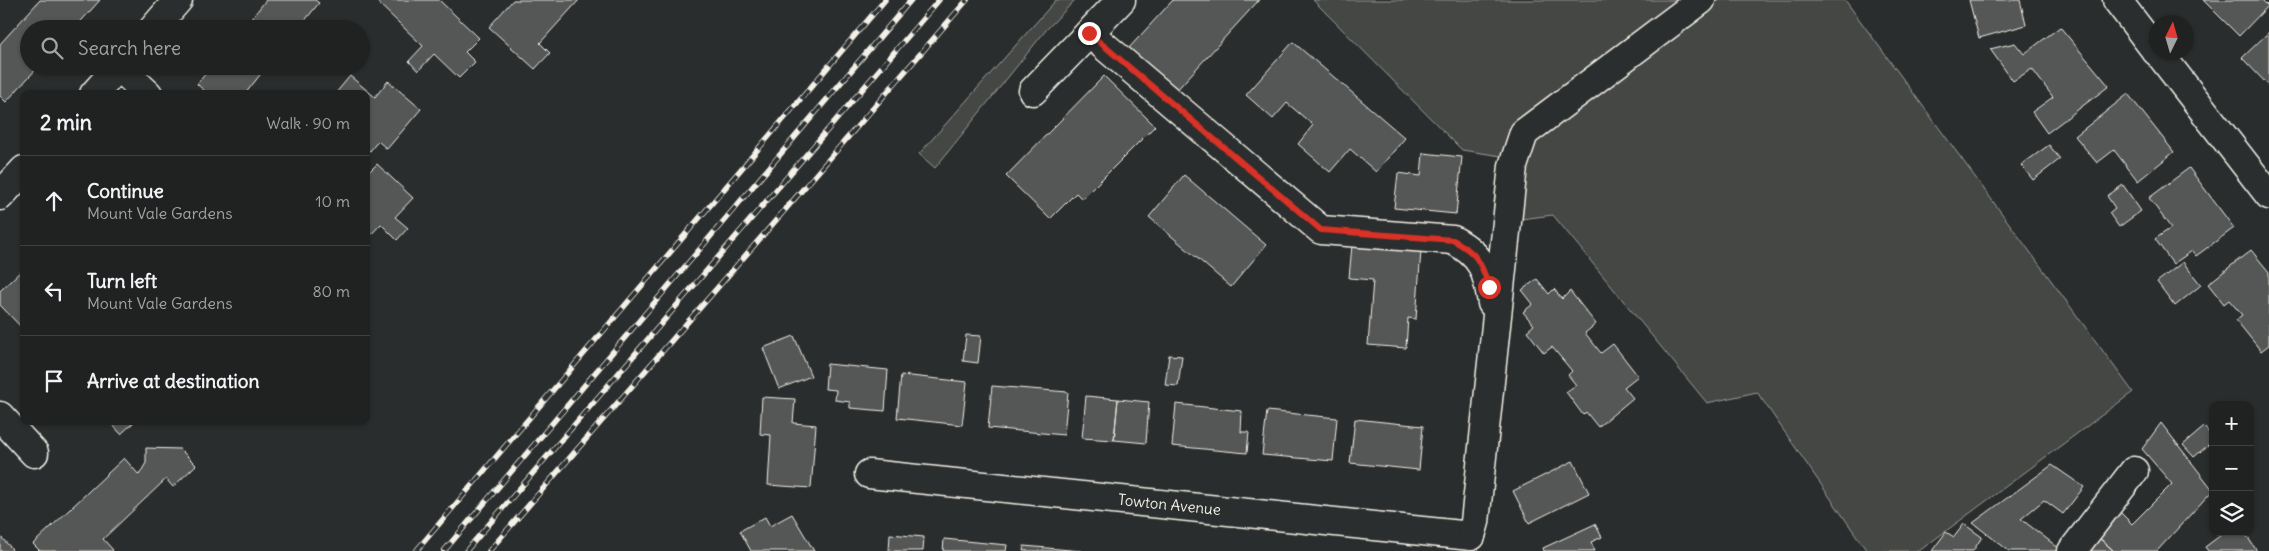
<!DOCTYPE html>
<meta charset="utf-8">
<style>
body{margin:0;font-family:Delius,sans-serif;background:#2d2f2f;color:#f1f3f6}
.controls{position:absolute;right:15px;bottom:15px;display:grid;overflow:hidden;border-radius:10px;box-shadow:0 1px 4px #0004}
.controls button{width:45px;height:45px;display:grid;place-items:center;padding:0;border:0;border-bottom:1px solid #3d3f40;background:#202222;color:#f1f3f6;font:25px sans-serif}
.compass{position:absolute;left:2149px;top:15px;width:45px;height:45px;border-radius:50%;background:#202222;box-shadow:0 1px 4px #0004;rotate:5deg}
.stop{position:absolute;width:15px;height:15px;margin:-11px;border:4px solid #d93025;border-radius:50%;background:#fff}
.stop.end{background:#d93025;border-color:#fff;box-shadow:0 1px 5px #0008}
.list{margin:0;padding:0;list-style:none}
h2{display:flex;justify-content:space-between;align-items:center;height:65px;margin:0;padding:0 20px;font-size:21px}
h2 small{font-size:16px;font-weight:400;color:#a2a4a5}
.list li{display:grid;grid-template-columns:32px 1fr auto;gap:15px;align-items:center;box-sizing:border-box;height:90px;padding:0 20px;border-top:1px solid #3d3f40}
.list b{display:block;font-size:19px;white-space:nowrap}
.list p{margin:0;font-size:16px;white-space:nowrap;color:#a2a4a5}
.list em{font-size:16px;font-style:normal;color:#a2a4a5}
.icon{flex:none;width:28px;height:28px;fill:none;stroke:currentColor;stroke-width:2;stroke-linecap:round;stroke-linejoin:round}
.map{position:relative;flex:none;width:2269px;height:551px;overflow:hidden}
.search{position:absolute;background:#202222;box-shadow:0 1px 4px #0004;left:20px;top:20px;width:350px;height:55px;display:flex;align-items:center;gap:12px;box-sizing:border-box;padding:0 18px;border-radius:28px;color:#a2a4a5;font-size:19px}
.panel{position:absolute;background:#202222;box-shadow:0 1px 4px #0004;left:20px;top:90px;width:350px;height:335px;border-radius:10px}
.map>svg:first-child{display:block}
</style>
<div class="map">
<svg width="2269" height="551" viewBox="0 0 2269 551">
<rect width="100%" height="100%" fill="#2a2d2e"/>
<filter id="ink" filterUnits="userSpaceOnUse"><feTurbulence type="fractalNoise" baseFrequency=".02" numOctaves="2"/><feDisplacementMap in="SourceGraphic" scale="10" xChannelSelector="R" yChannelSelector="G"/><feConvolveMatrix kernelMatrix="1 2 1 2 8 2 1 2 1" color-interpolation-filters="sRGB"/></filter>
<g filter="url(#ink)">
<path fill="#444645" stroke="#9c9c96" d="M 1056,0 L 1075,0 L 1046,30 L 935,168 L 919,154 Z
M 1313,0 L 1845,0 L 2133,392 L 1919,551 L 1867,551 L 1757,392 L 1707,403 L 1553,215 L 1513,220 L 1521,159 L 1462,150 Z"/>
<path fill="#555756" stroke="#f4f1e8" d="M 40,0 L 100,0 L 74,29 L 29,29 L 29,66 L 39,66 L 6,102 L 0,96 L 0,44 Z
M 266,0 L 315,0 L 319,3 L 298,29 L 243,29 Z
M 375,0 L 439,0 L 479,38 L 465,52 L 475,62 L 459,78 L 434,54 L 418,71 L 409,61 L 423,46 Z
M 513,0 L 579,0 L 540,43 L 550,53 L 535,69 L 489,27 Z
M 1173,0 L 1259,0 L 1175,92 L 1128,49 Z
M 1969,0 L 2020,0 L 2026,25 L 1979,38 Z
M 2203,0 L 2262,0 L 2268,6 L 2239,36 Z
M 2060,27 L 2109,86 L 2047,133 L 2032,112 L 2053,97 L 2032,69 L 2013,81 L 1990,49 L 2015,43 L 2024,54 Z
M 2269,32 L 2269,86 L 2242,58 Z
M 1293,42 L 1405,138 L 1376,172 L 1350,149 L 1330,172 L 1298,144 L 1313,125 L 1287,103 L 1273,119 L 1246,95 Z
M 212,66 L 267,66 L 245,94 L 208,94 L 197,84 Z
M 350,76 L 375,97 L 388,81 L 421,109 L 387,149 L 378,141 L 370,151 L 366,149 L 366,94 L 335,94 Z
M 1104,76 L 1155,126 L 1082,199 L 1076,193 L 1050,219 L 1006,176 Z
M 2128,94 L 2174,152 L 2138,181 L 2114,150 L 2097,163 L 2075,136 Z
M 2049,145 L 2060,159 L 2033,180 L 2021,165 Z
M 1423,153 L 1462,157 L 1456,214 L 1394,208 L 1398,173 L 1421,176 Z
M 377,164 L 413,198 L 395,217 L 408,228 L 397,240 L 381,224 L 366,240 L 366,175 Z
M 2189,168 L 2234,228 L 2196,256 L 2192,251 L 2173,264 L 2155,239 L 2171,228 L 2149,198 Z
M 1184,175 L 1266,245 L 1231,287 L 1149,217 Z
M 2123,185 L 2141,211 L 2119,227 L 2109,213 L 2115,208 L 2107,196 Z
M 1352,245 L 1421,250 L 1416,319 L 1408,318 L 1406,348 L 1368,345 L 1373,280 L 1349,278 Z
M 2251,250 L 2269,272 L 2269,345 L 2261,351 L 2236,320 L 2242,315 L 2229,300 L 2224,304 L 2208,284 Z
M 2183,262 L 2201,285 L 2175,306 L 2157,282 Z
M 24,268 L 24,330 L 0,305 L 0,291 Z
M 1537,279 L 1549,294 L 1554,289 L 1562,299 L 1570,291 L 1596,324 L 1585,333 L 1601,353 L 1613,344 L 1638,376 L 1624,387 L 1633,398 L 1598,427 L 1586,412 L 1583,415 L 1566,392 L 1576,385 L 1568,375 L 1572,371 L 1552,347 L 1544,353 L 1527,331 L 1534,325 L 1523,312 L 1533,304 L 1522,290 Z
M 966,335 L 981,336 L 978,363 L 963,361 Z
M 794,336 L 811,376 L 779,389 L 763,348 Z
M 1169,355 L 1182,356 L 1178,386 L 1165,385 Z
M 827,364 L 888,370 L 885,411 L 850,408 L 850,402 L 835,400 L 836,390 L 825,389 Z
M 901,375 L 967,382 L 962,425 L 897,418 Z
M 992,386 L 1068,392 L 1064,435 L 988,428 Z
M 1086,396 L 1118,399 L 1114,440 L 1082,438 Z
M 762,397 L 795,399 L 793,423 L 816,425 L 811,488 L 768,485 L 771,435 L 760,434 Z
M 1118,399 L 1149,402 L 1146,443 L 1114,440 Z
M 1176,404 L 1242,411 L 1241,432 L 1249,432 L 1247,453 L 1172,446 Z
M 1267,411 L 1337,418 L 1333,461 L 1262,455 Z
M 1355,419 L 1423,426 L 1419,470 L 1350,463 Z
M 109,421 L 135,421 L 121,434 Z
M 2161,423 L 2213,490 L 2157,551 L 2114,551 L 2098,537 L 2120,512 L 2132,524 L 2172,484 L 2142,449 Z
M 2204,427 L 2213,437 L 2213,441 L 2194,457 L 2183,445 Z
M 146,448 L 180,449 L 196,465 L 173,487 L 166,479 L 103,539 L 113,550 L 112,551 L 40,551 L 33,544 L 124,458 L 139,475 L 146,463 Z
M 1573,461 L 1589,493 L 1529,523 L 1513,491 Z
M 2052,465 L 2084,487 L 2063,514 L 2044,500 L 2021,519 L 2060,549 L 2059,551 L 2009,551 L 1973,523 Z
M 792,514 L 814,551 L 751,551 L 740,531 L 765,517 L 770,526 Z
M 1595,524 L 1602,537 L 1591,542 L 1595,551 L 1544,551 L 1543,548 Z
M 1964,524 L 1982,537 L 1973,551 L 1932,551 L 1946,532 L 1954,537 Z
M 2225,532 L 2244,532 L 2257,551 L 2208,551 L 2205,547 Z
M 890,534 L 924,537 L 923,551 L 889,551 Z
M 0,536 L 12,549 L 10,551 L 0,551 Z
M 2098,537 L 2114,551 L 2086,551 Z
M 944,539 L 1007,545 L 1006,551 L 943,551 Z
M 1024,546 L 1082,551 L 1023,551 Z"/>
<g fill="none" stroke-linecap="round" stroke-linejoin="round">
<defs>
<g id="minor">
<path d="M 2117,0 L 2156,51"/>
<path d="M 153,29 L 178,0"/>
<path d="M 1089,33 L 1321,230 L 1453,240 C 1483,256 1487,271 1492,303"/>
<path d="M 2158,52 L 2269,195"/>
<path d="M 119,67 L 148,94"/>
<path d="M 1033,91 L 1121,0"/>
<path d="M 94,94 L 119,66"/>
<path d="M 0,196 L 24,170"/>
<path d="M 0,416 L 34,453"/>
<path id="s1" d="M 869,474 L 1471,536"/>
<path d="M 1471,536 L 1475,522 L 1513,166 L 1524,133 L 1701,0"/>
<path d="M 2072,551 L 2134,471"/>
</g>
</defs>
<use href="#minor" stroke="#f4f1e8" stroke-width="31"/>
<use href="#minor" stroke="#2a2d2e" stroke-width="28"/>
<defs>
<path id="rail" d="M 416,551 L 885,0
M 444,551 L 911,0
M 466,551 L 939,0
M 489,551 L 967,0"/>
</defs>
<use href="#rail" stroke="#f4f1e8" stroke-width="5.5"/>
<use href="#rail" stroke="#2a2d2e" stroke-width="4" stroke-dasharray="11" stroke-linecap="butt"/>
</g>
</g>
<g fill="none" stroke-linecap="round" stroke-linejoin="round" filter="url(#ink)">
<path stroke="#d93025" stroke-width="6" d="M 1089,33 L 1321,230 L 1453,240 C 1477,253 1481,262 1489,287"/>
</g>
<g text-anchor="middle" stroke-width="5" stroke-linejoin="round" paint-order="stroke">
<g font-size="15" fill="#f4f1e8" stroke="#2a2d2e">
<text dy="5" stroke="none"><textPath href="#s1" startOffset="302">Towton Avenue</textPath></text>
</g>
</g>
</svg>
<div class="controls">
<button>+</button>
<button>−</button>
<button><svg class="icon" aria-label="layers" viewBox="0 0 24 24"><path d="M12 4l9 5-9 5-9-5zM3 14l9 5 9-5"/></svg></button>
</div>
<svg class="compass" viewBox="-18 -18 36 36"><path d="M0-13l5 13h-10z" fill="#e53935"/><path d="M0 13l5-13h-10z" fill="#a2a4a5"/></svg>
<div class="stop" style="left:1489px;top:287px"></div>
<div class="stop end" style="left:1089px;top:33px"></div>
<div class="search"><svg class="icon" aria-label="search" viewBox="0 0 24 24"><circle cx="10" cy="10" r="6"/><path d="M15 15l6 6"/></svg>Search here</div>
<section class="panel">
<h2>2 min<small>Walk · 90 m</small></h2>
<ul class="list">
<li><svg class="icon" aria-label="ahead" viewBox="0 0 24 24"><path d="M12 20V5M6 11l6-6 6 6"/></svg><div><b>Continue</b><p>Mount Vale Gardens</p></div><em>10 m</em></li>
<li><svg class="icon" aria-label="left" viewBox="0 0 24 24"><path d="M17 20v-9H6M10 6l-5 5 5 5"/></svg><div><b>Turn left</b><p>Mount Vale Gardens</p></div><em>80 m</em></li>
<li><svg class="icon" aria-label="arrive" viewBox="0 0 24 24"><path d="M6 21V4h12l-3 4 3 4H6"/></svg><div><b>Arrive at destination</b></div></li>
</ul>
</section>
</div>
